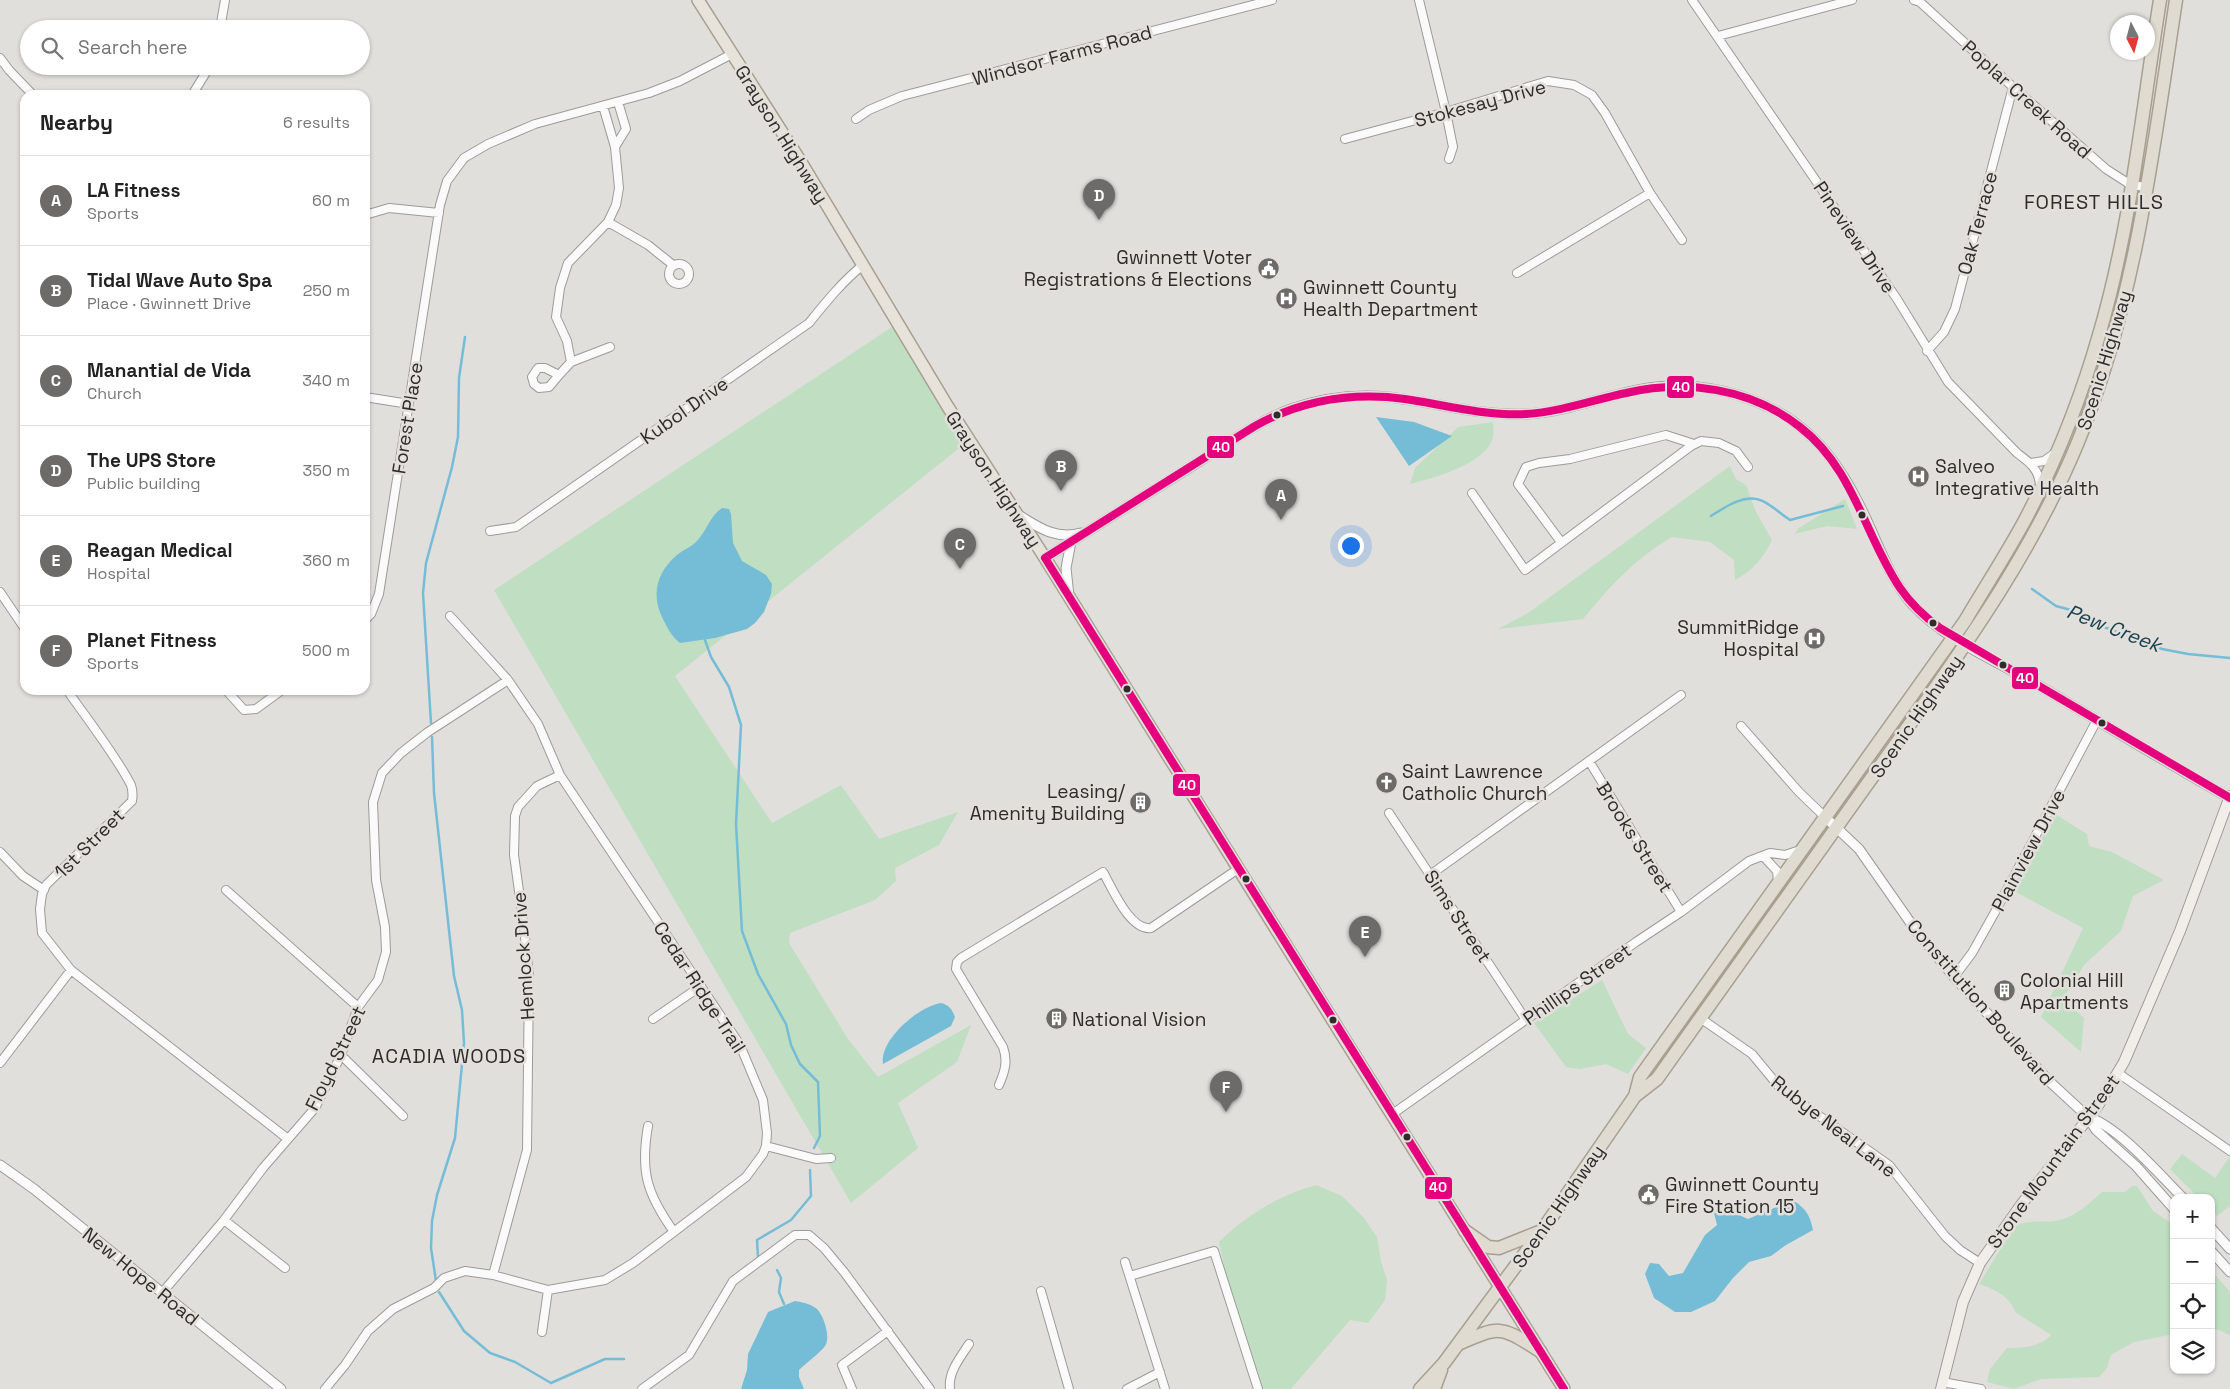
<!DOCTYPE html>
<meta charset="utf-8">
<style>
body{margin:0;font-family:"Space Grotesk",sans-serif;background:#f6f6f6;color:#222}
.controls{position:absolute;right:15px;bottom:15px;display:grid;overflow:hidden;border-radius:10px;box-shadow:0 1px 4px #0004}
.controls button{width:45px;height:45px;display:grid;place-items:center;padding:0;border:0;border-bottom:1px solid #e0e0e0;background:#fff;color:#222;font:25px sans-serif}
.compass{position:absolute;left:2110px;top:15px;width:45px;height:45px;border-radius:50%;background:#fff;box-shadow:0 1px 4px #0004;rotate:174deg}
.you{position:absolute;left:1350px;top:545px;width:18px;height:18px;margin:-12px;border:4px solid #fff;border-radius:50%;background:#1a73e8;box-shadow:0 0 0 8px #1a73e833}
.badge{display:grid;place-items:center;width:32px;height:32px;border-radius:50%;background:#6d6b69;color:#fff;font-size:16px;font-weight:700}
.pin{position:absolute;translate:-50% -41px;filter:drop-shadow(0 1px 2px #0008)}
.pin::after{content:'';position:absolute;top:26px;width:18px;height:15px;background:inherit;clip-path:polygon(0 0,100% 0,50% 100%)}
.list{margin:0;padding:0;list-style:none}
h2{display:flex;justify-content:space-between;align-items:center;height:65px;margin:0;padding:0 20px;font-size:21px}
h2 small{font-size:16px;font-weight:400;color:#767676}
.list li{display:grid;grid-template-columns:32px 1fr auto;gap:15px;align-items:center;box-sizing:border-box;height:90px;padding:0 20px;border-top:1px solid #e0e0e0}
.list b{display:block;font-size:19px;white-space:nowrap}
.list p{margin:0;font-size:16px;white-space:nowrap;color:#767676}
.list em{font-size:16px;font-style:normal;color:#767676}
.icon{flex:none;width:28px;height:28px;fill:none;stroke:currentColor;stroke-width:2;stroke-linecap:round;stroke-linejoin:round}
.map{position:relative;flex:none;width:2230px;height:1389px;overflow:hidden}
.search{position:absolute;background:#fff;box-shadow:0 1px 4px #0004;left:20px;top:20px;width:350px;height:55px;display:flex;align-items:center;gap:12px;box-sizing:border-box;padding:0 18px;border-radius:28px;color:#767676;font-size:19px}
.panel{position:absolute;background:#fff;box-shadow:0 1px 4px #0004;left:20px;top:90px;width:350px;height:605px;border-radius:15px}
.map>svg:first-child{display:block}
</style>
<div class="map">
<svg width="2230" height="1389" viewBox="0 0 2230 1389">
<rect width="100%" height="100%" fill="#e1dfdc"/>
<path fill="#c0dec2" d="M 2110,317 L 2115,319 L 2088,404 L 2054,485 L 2049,483 Z
M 898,323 L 968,441 L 675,676 L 772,823 L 841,785 L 879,839 L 958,812 L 939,845 L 895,868 L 896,881 L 875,900 L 790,933 L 789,943 L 848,1039 L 878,1077 L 971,1025 L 957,1062 L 898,1103 L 918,1148 L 851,1203 L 494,590 Z
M 1493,422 C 1493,427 1494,433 1493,438 C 1485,464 1434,478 1410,484 L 1415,468 L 1458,427 Z
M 1730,466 L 1736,479 L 1746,485 L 1756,512 L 1772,540 C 1763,559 1753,570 1735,580 L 1734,560 L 1710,542 L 1672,537 C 1635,559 1610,586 1583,619 L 1498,629 L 1528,613 Z
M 1845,499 L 1857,529 L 1827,526 L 1794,534 L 1799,528 Z
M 2055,814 L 2087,834 L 2089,846 L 2112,852 L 2164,880 L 2133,896 L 2121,931 L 2084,965 L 2063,999 L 2084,1018 L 2081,1052 L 2041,1017 L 2083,928 L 2012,890 Z
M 1602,980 L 1628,1034 L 1646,1048 L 1628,1074 L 1606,1064 L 1580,1069 L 1566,1067 L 1534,1023 Z
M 2182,1154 L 2215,1178 L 2230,1156 L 2230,1206 L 2217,1216 L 2211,1210 L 2211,1198 L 2199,1198 L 2170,1169 Z
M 1316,1185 L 1342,1196 L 1364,1218 L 1377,1237 L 1381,1262 L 1387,1280 L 1385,1300 L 1368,1323 L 1350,1320 L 1291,1389 L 1263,1389 L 1226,1275 L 1219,1242 C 1245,1216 1281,1194 1316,1185 Z
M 2132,1186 L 2137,1186 L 2153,1211 L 2174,1225 L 2174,1334 L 2134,1342 L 2111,1355 L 2107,1368 L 2099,1377 L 2041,1379 L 2014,1389 L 1987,1382 L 1990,1369 L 2007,1348 C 2022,1348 2041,1347 2051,1335 L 2015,1312 C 2010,1296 1994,1289 1979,1284 L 2014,1227 C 2028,1218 2044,1224 2060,1220 C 2078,1215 2088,1204 2102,1192 L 2125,1192 Z
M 2211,1270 L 2230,1292 L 2230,1335 L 2219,1330 L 2211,1329 Z"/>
<path fill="#75bdd6" d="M 1376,417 L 1414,422 L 1452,436 L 1409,466 Z
M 722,508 L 729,509 L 731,514 L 733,543 L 742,561 L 766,575 L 772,584 L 771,594 L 764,612 L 755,623 L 747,629 L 715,638 L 680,643 C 671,636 667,627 662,617 C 651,594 657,572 677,555 C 683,550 691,547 696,542 C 707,531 709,517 722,508 Z
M 941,1003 C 949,1005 952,1009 955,1017 L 951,1026 L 883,1064 C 879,1040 919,1006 941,1003 Z
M 1793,1200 C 1806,1209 1810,1215 1813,1230 L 1786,1245 L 1771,1256 L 1749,1262 L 1733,1278 L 1715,1301 L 1691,1312 L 1675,1312 L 1654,1298 L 1645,1274 L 1650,1263 L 1659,1264 L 1669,1276 L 1683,1273 L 1705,1235 L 1717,1225 L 1714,1213 L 1728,1210 L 1748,1219 Z
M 795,1301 C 802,1302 811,1304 817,1309 C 824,1316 831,1338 825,1346 C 821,1352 806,1363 799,1370 L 799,1377 L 804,1389 L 741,1389 L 747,1370 L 748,1354 L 768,1312 Z"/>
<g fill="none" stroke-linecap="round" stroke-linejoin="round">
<path stroke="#75bdd6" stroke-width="2.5" d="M 1711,516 C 1724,508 1743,494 1760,500 C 1770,503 1780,514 1790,520 L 1843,506
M 2032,589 L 2056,606 L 2082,613 L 2104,627 L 2162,649 L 2188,654 L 2230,658
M 705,640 L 711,657 L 729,687 L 741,725 L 736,824 L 742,931 L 758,974 L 786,1024 L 791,1045 L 800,1064 L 818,1082 L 820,1136 L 814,1148
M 431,723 L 423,593 L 426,563 L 452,467 L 458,437 L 459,378 L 465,337
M 432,737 L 434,793 L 454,976 L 462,1010 L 464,1043 L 455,1138 L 437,1195 L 432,1221 L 431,1248 L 436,1281
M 758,1257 L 757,1240 L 791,1220 L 811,1196 L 810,1170
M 777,1270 L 781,1278 L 779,1292 L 784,1304
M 439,1292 L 464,1331 L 490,1353 L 515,1362 L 551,1383 L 605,1359 L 624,1359"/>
<defs>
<path id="minor" d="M 1419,0 L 1446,112 L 1453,147 L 1449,159
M 1692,0 L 1897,299 L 1948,382 L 2017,453 C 2029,462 2039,469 2040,485
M 1914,0 L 1920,2 L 2013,87 L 2106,169 L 2131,185 L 2146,187
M 220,29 L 225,0
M 1718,36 L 1852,0
M 0,58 L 9,70 L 33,95
M 192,95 L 210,66
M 856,119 L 869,110 L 902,96 L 1272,0
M 1345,139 L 1446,112 L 1548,81 L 1574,85 L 1592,95 L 1605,113 L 1650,193 L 1682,240
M 615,147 L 626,129 L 618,102
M 365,215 L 389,208 L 439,213
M 608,222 L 648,245 L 673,265
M669 274a10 10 0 1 1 20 0a10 10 0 1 1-20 0Z
M 1517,273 L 1650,193
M 1927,351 L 1944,332 L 1955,309 L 2013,87
M 571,362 L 567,341 L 556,317 L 560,288 L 568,263 L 608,222 L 616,205 L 619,188 L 615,147 L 603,106
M 538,368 L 545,368 L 559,375 L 549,387 L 539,388 L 534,384 L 532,377 Z
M 559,375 L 571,362 L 610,347
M 365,397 L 409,404
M 2030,463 L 2044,461 L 2055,453
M 1472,493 L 1525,570 L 1691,446 L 1701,441 L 1719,443 L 1736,451 L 1748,467
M 490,531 L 516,527 L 809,323 C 826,302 842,282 863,265
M 1561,542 L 1518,484 L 1526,467 L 1539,463 L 1570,459 L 1666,435 L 1694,444
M 0,592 L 25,629
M 365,620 L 371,614 L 379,594 L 440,205 L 447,181 L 464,158 L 488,144 L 535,124 L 649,93 L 680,81 L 732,54
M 67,690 C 87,719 115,754 131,785 C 133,791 133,795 132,801 L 46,885 L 42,894 L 40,909 L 42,933 L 71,970 L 288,1139
M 226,690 L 244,710 L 256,709 L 282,690
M 1741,726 L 1799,792 L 1825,817
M 1589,761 L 1681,912
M 1389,813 L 1526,1020
M 0,852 L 23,876 L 44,890
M 1764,857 L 1777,871 L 1778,882
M 1430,875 L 1681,695
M 226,890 L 358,1007
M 1954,977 L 1972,953 L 1995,912 L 2097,720
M 1700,1018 L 1752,1054 L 1781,1089 L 1889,1165 L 1945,1236 L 1960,1250 L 1980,1263
M 653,1019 L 701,986
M 341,1055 L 403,1116
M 0,1063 L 71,970
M 2118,1073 L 2230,1151
M 999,1085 C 1005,1071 1008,1061 1003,1047 L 956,969 L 957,962 L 961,958 L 1103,872 C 1112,888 1130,931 1151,928 L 1238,869
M 1391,1115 L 1636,942 L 1681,912 L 1749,861 L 1770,853 L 1785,855 L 1800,850
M 648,1126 C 640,1172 647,1194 674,1232
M 766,1146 L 816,1159 L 831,1158
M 224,1220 L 285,1268
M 1125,1262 L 1165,1389
M 493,1275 L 527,1150 L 529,977 L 524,927 L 514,855 L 515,816 L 518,807 L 537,786 L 560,775
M 1130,1276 L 1214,1251 L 1258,1389
M 1041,1291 L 1069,1389
M 162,1293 L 224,1220 L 263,1168 L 315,1108 L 341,1055 L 358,1007 L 378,980 L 386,952 L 385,927 L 376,880 L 373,802 L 382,773 L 401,753 L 428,732 L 508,680
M 542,1332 L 548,1290
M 1942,1382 L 1981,1389
M 325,1389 L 345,1365 L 368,1331 L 393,1309 L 434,1288 L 444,1278 L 465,1271 L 493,1275 L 548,1290 L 605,1280 L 633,1263 L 746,1177 L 763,1154 L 766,1146 L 767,1133 L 763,1100 L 740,1045 L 560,775 L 538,724 L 508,680 L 450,616
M 642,1389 L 689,1355 L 733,1281 L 795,1235 L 809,1235 L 824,1248 L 844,1272 L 930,1389
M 852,1389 L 842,1365 L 888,1331
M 950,1389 C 948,1372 960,1358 969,1344
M 1127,1389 L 1160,1372"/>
<path id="tertiary" d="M 1017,514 C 1038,527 1055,540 1081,533
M 1045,558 C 1097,526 1148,493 1200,461 C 1229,443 1258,421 1291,409 C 1322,398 1356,394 1388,397 C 1435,402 1479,416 1527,414 C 1581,411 1630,383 1685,386 C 1720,388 1755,398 1785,416 C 1828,443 1852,486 1872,532 C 1883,557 1894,584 1913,605 C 1944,639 1997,661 2036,684 C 2101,722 2165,762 2230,798
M 1069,596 L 1066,568 L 1071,542
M 1825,817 L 1859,849 L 1917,932 L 1954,977 L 2049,1081 L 2088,1117 L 2096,1130 L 2136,1166 L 2174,1209
M 2088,1117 C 2119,1127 2159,1174 2183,1198
M 0,1165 L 34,1189 L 281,1389
M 2211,1228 L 2230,1249
M 2211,1251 L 2230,1272"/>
<path id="secondary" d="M 1941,1389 L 1963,1302 L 1980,1263 L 2021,1205 L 2099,1104 L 2124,1062 L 2180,931 L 2230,796"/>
<path id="primary" d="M 698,0 L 801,162 L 948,407 L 1045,558 L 1345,1040 L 1564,1389"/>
<path id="trunk" d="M 1635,1096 L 1640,1077 L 1965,621 C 1985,587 2006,555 2025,520 C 2056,461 2081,398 2099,335 C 2131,227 2142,111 2160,0
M 1465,1231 L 1488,1247 L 1499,1248 L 1539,1232
M 1458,1344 C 1502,1325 1500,1326 1540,1351
M 1420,1389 L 1444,1363 L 1548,1222 L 1635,1096 L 1657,1079 L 1674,1055 C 1746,953 1820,851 1893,748 C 1962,650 2032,554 2078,442 C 2136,301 2153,150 2176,0
M 1434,1389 L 1441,1370"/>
</defs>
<use href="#minor" stroke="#9d9b99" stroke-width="10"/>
<use href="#tertiary" stroke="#9d9b99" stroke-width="11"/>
<use href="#secondary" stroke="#9d9b99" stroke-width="12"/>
<use href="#primary" stroke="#a79f90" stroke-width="14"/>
<use href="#trunk" stroke="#a79f90" stroke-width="15"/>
<use href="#minor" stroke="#fafafa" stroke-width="8"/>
<use href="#tertiary" stroke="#fafafa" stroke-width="9"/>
<use href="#secondary" stroke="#f1eeea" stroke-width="10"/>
<use href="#primary" stroke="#e7e3db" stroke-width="11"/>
<use href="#trunk" stroke="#e0dbd0" stroke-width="12"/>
<defs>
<path id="bus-1" d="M 1564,1389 L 1045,558 L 1255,426 C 1302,400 1352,392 1405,399 C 1445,405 1485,416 1526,414 C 1560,412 1593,400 1626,393 C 1685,379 1751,388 1800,427 C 1854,469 1864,534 1900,588 C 1911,604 1925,617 1940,628 L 2230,798"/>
</defs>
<use href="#bus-1" stroke="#e3dfda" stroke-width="11"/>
<use href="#bus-1" stroke="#e5007d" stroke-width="8"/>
</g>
<defs>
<symbol id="civic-disc" viewBox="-11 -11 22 22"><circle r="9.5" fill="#6d6b69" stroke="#e3dfda"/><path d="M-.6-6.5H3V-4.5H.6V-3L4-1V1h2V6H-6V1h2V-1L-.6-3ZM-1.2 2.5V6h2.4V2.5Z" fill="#fff"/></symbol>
<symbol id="hospital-disc" viewBox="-11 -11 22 22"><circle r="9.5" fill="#6d6b69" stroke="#e3dfda"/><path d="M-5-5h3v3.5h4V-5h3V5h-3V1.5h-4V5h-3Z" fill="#fff"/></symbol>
<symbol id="church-disc" viewBox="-11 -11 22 22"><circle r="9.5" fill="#6d6b69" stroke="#e3dfda"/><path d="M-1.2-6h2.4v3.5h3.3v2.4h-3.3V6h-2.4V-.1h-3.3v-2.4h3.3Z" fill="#fff"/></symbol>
<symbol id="building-disc" viewBox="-11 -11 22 22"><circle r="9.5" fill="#6d6b69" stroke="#e3dfda"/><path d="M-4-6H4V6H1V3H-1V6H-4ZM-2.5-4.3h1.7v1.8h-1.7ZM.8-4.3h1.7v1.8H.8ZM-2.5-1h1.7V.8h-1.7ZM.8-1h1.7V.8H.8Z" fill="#fff"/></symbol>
</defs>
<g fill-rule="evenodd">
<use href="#civic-disc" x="1256" y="256" width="25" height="25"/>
<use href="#hospital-disc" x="1274" y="286" width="25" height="25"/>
<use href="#hospital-disc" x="1906" y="464" width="25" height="25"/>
<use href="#hospital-disc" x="1802" y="626" width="25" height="25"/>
<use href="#church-disc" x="1374" y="770" width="25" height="25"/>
<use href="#building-disc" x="1128" y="790" width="25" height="25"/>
<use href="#building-disc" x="1992" y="978" width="25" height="25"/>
<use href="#building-disc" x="1044" y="1006" width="25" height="25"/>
<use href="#civic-disc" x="1636" y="1182" width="25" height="25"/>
</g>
<g fill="#2f2d2b" stroke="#e3dfda" stroke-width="2">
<circle cx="1277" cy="415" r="4.5"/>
<circle cx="1862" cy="515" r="4.5"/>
<circle cx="1933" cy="623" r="4.5"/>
<circle cx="2003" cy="665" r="4.5"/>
<circle cx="1127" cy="689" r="4.5"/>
<circle cx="2102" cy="723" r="4.5"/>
<circle cx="1246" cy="879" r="4.5"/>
<circle cx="1333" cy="1020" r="4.5"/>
<circle cx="1407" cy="1137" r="4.5"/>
</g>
<g text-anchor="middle" stroke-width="5" stroke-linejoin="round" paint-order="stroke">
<g font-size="19" fill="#2f2d2b" stroke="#e3dfda">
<text transform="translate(1062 55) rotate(-15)" y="7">Windsor Farms Road</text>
<text transform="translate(2027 99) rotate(42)" y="7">Poplar Creek Road</text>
<text transform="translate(1480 103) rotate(-15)" y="7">Stokesay Drive</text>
<text transform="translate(782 134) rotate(58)" y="7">Grayson Highway</text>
<text transform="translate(1977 223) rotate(-75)" y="7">Oak Terrace</text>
<text transform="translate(1855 237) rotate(56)" y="7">Pineview Drive</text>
<text transform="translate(2104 360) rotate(-73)" y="7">Scenic Highway</text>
<text transform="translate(684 410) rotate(-35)" y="7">Kubol Drive</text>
<text transform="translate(407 418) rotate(-81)" y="7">Forest Place</text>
<text transform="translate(994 479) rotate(57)" y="7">Grayson Highway</text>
<text transform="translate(1916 716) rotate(-55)" y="7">Scenic Highway</text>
<text transform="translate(1635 837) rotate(58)" y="7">Brooks Street</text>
<text transform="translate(89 843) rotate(-45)" y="7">1st Street</text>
<text transform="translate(2028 850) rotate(-62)" y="7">Plainview Drive</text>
<text transform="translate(1458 916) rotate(57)" y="7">Sims Street</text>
<text transform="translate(523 956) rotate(-94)" y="7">Hemlock Drive</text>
<text transform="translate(1577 984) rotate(-35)" y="7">Phillips Street</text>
<text transform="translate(700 987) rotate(57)" y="7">Cedar Ridge Trail</text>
<text transform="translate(1981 1002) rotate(49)" y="7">Constitution Boulevard</text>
<text transform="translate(335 1058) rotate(-64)" y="7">Floyd Street</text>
<text transform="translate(1834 1126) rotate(38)" y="7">Rubye Neal Lane</text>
<text transform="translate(2053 1161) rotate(-54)" y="7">Stone Mountain Street</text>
<text transform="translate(1558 1206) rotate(-55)" y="7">Scenic Highway</text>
<text transform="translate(141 1276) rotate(39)" y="7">New Hope Road</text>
</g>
<g font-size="19" fill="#2f2d2b" stroke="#e3dfda" text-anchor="start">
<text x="1252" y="264" text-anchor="end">Gwinnett Voter<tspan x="1252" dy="22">Registrations &amp; Elections</tspan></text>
<text x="1303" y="294">Gwinnett County<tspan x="1303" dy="22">Health Department</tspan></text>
<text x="1935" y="473">Salveo<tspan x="1935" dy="22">Integrative Health</tspan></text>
<text x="1799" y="634" text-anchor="end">SummitRidge<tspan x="1799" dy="22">Hospital</tspan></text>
<text x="1402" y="778">Saint Lawrence<tspan x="1402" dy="22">Catholic Church</tspan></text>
<text x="1125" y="798" text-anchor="end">Leasing/<tspan x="1125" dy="22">Amenity Building</tspan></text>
<text x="2020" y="987">Colonial Hill<tspan x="2020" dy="22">Apartments</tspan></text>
<text x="1072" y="1026">National Vision</text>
<text x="1665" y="1191">Gwinnett County<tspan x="1665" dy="22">Fire Station 15</tspan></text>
</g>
<g font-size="20" letter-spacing="1" fill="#2f2d2b" stroke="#e3dfda">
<text x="2094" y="209">FOREST HILLS</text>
<text x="449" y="1063">ACADIA WOODS</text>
</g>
<g font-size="20" font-style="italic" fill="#174353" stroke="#e3dfda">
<text transform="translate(2114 628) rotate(21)" y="7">Pew Creek</text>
</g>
</g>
<g stroke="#e3dfda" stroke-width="2">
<rect x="1666" y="375" width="29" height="24" rx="5" fill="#e5007d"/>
<rect x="1206" y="435" width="29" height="24" rx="5" fill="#e5007d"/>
<rect x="2011" y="666" width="28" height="24" rx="5" fill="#e5007d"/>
<rect x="1172" y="773" width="29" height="24" rx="5" fill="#e5007d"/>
<rect x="1424" y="1176" width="29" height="24" rx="5" fill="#e5007d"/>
</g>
<g font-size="14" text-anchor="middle" font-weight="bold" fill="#fff">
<text x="1681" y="392">40</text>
<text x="1221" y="452">40</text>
<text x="2025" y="683">40</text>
<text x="1187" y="790">40</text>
<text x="1438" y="1192">40</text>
</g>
</svg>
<div class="controls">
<button>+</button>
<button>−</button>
<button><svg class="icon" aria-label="locate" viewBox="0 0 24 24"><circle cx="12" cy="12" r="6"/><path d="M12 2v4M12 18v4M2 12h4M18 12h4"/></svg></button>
<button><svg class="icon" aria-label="layers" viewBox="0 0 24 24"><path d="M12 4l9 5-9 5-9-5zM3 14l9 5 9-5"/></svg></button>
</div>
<svg class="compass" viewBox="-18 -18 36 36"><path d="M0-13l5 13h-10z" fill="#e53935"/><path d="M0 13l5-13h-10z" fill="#767676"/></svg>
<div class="you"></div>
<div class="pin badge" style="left:1281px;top:520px">A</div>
<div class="pin badge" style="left:1061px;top:491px">B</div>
<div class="pin badge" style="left:960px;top:569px">C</div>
<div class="pin badge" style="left:1099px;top:220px">D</div>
<div class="pin badge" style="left:1365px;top:957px">E</div>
<div class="pin badge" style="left:1226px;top:1112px">F</div>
<div class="search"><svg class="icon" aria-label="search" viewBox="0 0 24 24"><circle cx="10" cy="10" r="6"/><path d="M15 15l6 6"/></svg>Search here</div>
<section class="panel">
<h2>Nearby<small>6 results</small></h2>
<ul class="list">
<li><span class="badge">A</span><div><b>LA Fitness</b><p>Sports</p></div><em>60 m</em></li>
<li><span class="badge">B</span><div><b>Tidal Wave Auto Spa</b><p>Place · Gwinnett Drive</p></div><em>250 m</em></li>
<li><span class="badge">C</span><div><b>Manantial de Vida</b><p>Church</p></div><em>340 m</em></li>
<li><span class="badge">D</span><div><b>The UPS Store</b><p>Public building</p></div><em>350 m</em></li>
<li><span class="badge">E</span><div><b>Reagan Medical</b><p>Hospital</p></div><em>360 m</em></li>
<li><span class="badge">F</span><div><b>Planet Fitness</b><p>Sports</p></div><em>500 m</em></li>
</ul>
</section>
</div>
